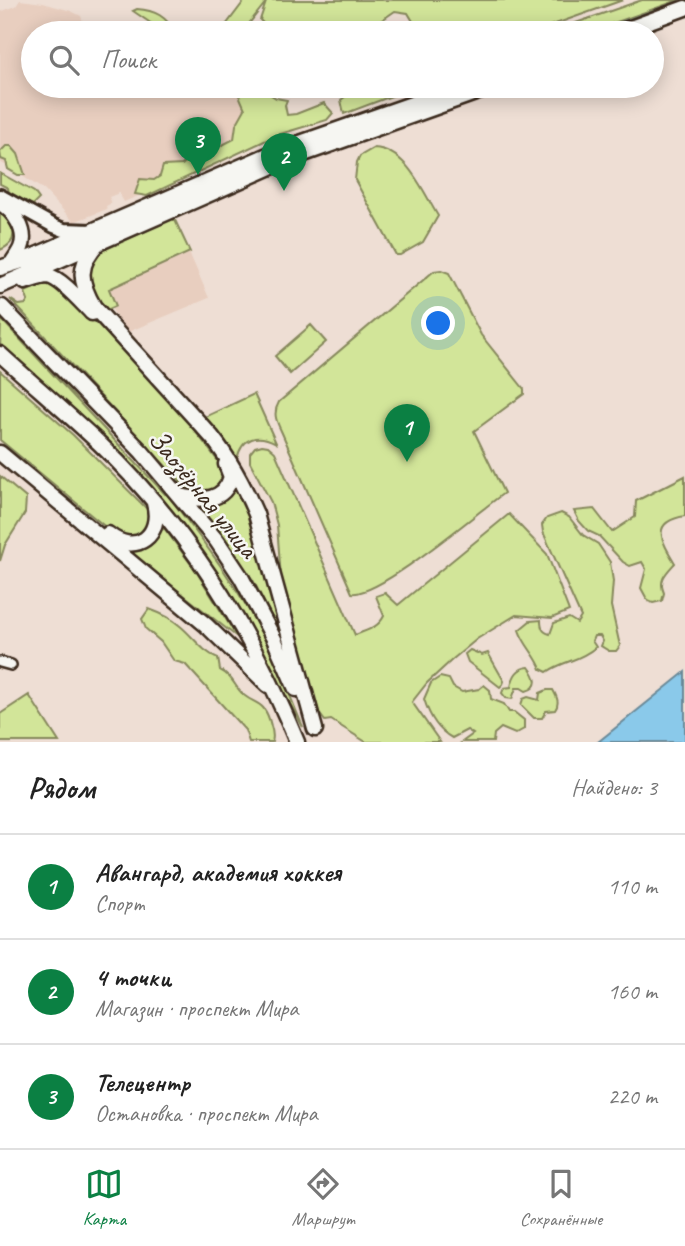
<!DOCTYPE html>
<html lang="ru">
<meta charset="utf-8">
<style>
body{margin:0;font-family:Caveat,sans-serif;background:#f6f6f6;color:#222}
.you{position:absolute;left:439px;top:324px;width:24px;height:24px;margin:-18px;border:5px solid #fff;border-radius:50%;background:#1a73e8;box-shadow:0 0 0 10px #1a73e833}
.badge{display:grid;place-items:center;width:46px;height:46px;border-radius:50%;background:#0b8043;color:#fff;font-size:23px;font-weight:700}
.pin{position:absolute;translate:-50% -58px;filter:drop-shadow(0 2px 4px #0008)}
.pin::after{content:'';position:absolute;top:37px;width:24px;height:21px;background:inherit;clip-path:polygon(0 0,100% 0,50% 100%)}
.list{margin:0;padding:0;list-style:none}
h2{display:flex;justify-content:space-between;align-items:center;height:91px;margin:0;padding:0 28px;font-size:30px}
h2 small{font-size:23px;font-weight:400;color:#767676}
.list li{display:grid;grid-template-columns:46px 1fr auto;gap:21px;align-items:center;box-sizing:border-box;height:105px;padding:0 28px;border-top:2px solid #e0e0e0}
.list b{display:block;font-size:26px;white-space:nowrap}
.list p{margin:0;font-size:23px;white-space:nowrap;color:#767676}
.list em{font-size:23px;font-style:normal;color:#767676}
.icon{flex:none;width:38px;height:38px;fill:none;stroke:currentColor;stroke-width:2;stroke-linecap:round;stroke-linejoin:round}
.map{position:relative;flex:none;width:685px;height:742px;overflow:hidden}
.search{position:absolute;background:#fff;box-shadow:0 4px 18px #0003;left:21px;right:21px;top:21px;height:77px;display:flex;align-items:center;gap:18px;box-sizing:border-box;padding:0 24px;border-radius:38px;color:#767676;font-size:26px}
.sheet{height:406px;background:#fff}
nav{display:flex;justify-content:space-around;align-items:center;box-sizing:border-box;height:98px;border-top:2px solid #e0e0e0;background:#fff;font-size:19px;color:#767676}
nav a{display:grid;justify-items:center;gap:4px}
nav .on{color:#0b8043}
.map>svg:first-child{display:block}
</style>
<div class="map">
<svg width="685" height="742" viewBox="0 0 685 742">
<rect width="100%" height="100%" fill="#eeded4"/>
<filter id="ink" filterUnits="userSpaceOnUse"><feTurbulence type="fractalNoise" baseFrequency=".0143" numOctaves="2"/><feDisplacementMap in="SourceGraphic" scale="14" xChannelSelector="R" yChannelSelector="G"/><feConvolveMatrix kernelMatrix="1 2 1 2 8 2 1 2 1" color-interpolation-filters="sRGB"/></filter>
<g filter="url(#ink)">
<path fill="#e8cebf" d="M 20,0 L 43,3 L 71,11 L 81,16 L 87,33 L 33,33 L 33,86 L 248,86 L 270,138 L 124,202 L 119,193 L 109,197 L 112,203 L 106,206 L 107,209 L 74,222 L 44,190 L 0,162 L 0,12 L 16,6 Z
M 178,227 L 209,298 L 128,332 L 118,320 L 95,279 Z"/>
<path fill="#d2e599" stroke="#86885c" stroke-width="2" d="M 245,0 L 623,0 L 530,33 L 420,33 L 408,13 L 395,11 L 363,33 L 272,33 L 260,20 L 266,2 L 244,30 L 245,33 L 220,33 Z
M 642,0 L 679,0 L 586,33 L 547,33 Z
M 137,9 C 156,10 166,17 175,32 L 178,33 L 157,33 L 155,26 L 133,11 Z
M 235,86 L 265,86 L 265,91 L 276,98 L 287,100 L 285,105 L 287,115 L 296,114 L 324,103 L 333,113 L 327,120 L 277,135 L 147,196 L 135,194 L 140,179 L 154,180 L 160,176 L 163,166 L 182,165 L 186,161 L 186,151 L 189,144 L 202,144 L 206,150 L 211,151 L 234,139 L 236,125 L 245,109 Z
M 358,86 L 418,86 L 344,114 L 341,100 Z
M 6,146 L 11,146 L 18,154 L 25,175 L 18,175 L 8,169 L 6,161 L 1,159 L 0,152 Z
M 374,148 C 407,150 422,190 438,216 L 423,242 L 400,255 L 396,255 L 355,180 L 357,162 L 360,156 Z
M 0,173 L 34,192 L 39,199 L 33,205 L 18,201 L 9,194 L 8,188 L 0,184 Z
M 0,211 C 13,224 22,241 0,250 Z
M 174,218 L 190,252 L 109,289 L 116,306 L 102,312 C 94,294 82,272 97,253 Z
M 441,270 L 449,273 L 481,335 L 524,389 L 524,394 L 474,431 L 504,493 C 478,512 379,597 352,593 L 282,433 C 277,422 272,414 279,402 L 434,271 Z
M 41,285 L 52,285 C 117,336 178,405 226,472 L 226,477 L 209,494 L 189,491 L 10,299 L 19,305 L 26,304 L 28,301 L 25,292 Z
M 1,319 L 165,494 L 166,493 C 205,543 244,594 271,652 C 283,676 292,702 303,727 L 263,655 L 181,529 L 0,349 Z
M 311,325 L 326,342 L 290,374 L 275,356 Z
M 0,371 L 73,435 L 146,508 L 152,519 C 141,539 135,539 114,534 L 0,440 Z
M 254,394 L 276,443 C 258,433 242,437 237,459 L 205,417 Z
M 262,445 L 268,446 L 275,452 L 355,635 C 367,630 378,628 384,616 L 376,596 L 385,593 L 398,605 L 509,514 L 547,554 L 569,611 L 552,618 L 516,615 L 477,639 L 453,659 L 427,683 L 412,702 L 440,742 L 366,742 L 331,720 L 325,721 L 319,713 L 281,578 L 277,525 L 271,502 L 250,462 L 250,453 L 255,447 Z
M 0,476 L 26,498 L 25,513 L 5,545 L 0,561 Z
M 685,476 L 685,516 C 650,522 661,540 675,563 C 666,573 658,580 664,593 L 662,601 L 653,603 L 648,601 L 641,588 L 646,569 L 642,562 L 630,566 L 623,562 L 599,536 L 588,531 L 579,521 L 574,511 L 594,509 L 612,532 L 635,517 L 636,501 Z
M 237,489 L 251,520 L 284,642 L 253,580 L 202,510 L 211,508 Z
M 561,513 L 569,517 L 583,535 L 598,544 L 610,562 L 613,581 L 611,606 L 620,646 L 616,651 L 609,651 L 601,646 L 603,641 L 600,636 L 594,636 L 592,641 L 596,647 C 578,662 565,660 547,672 L 541,669 C 536,655 524,645 519,630 L 530,621 L 541,620 C 541,627 542,632 550,634 L 554,623 L 569,618 L 577,623 L 581,617 L 543,532 L 542,525 L 547,518 Z
M 164,528 L 196,571 L 237,637 L 132,554 L 135,549 L 154,539 Z
M 149,609 C 160,613 170,617 179,625 C 193,636 201,651 218,658 L 220,670 C 230,675 233,682 239,690 C 252,707 264,696 271,726 C 273,732 274,736 272,742 L 249,742 L 245,730 L 185,664 L 174,661 L 161,642 L 146,629 L 142,619 Z
M 470,650 L 482,655 L 488,653 L 504,681 L 503,684 L 500,687 L 468,662 L 465,654 Z
M 529,667 C 536,676 541,687 526,691 L 521,688 L 516,688 L 512,699 L 506,698 L 502,693 L 504,688 L 511,687 C 513,676 517,668 529,667 Z
M 440,677 L 449,679 L 453,687 L 462,692 L 479,689 L 484,685 L 490,690 L 491,699 L 504,704 L 509,712 L 514,712 L 524,720 L 524,729 L 515,734 L 501,728 L 494,734 L 493,742 L 462,742 L 473,734 L 467,730 L 452,738 C 437,730 429,715 424,699 L 431,683 Z
M 547,690 L 553,690 C 557,697 560,703 555,710 L 546,711 L 542,718 L 534,718 L 521,705 L 523,699 L 528,697 L 539,700 L 540,693 Z
M 29,695 L 59,742 L 0,742 L 0,714 Z"/>
<path fill="#8ac9ea" stroke="#6a8998" stroke-width="2" d="M 685,672 L 685,742 L 598,742 Z"/>
<g fill="none" stroke-linecap="round" stroke-linejoin="round">
<path stroke="#6a8998" stroke-width="2.5" d="M 592,33 L 684,0
M 359,115 L 442,86"/>
<defs>
<path id="street" d="M 0,662 L 11,665"/>
<path id="secondary" d="M 0,196 L 54,226 L 64,230 L 92,231"/>
<path id="primary" d="M 617,33 L 685,8
M 0,203 C 14,211 28,231 21,248 C 19,253 15,258 12,263
M 99,242 C 77,265 79,281 94,307 L 212,437 C 231,461 244,486 256,514 L 315,729
M 0,268 L 25,260 L 277,151 L 463,86
M 25,282 C 32,280 41,276 48,276 C 61,278 82,303 92,313
M 0,286 L 287,160 L 495,86
M 2,307 L 142,452 L 217,541 L 241,577 L 274,639 L 296,689
M 0,354 C 33,384 67,413 99,443 C 187,527 251,630 297,742
M 0,453 L 206,625 L 268,685
M 181,496 C 202,501 224,502 231,477 L 226,464
M 108,534 C 136,557 163,535 154,503"/>
</defs>
<use href="#street" stroke="#3b2a1e" stroke-width="14"/>
<use href="#secondary" stroke="#3b2a1e" stroke-width="18"/>
<use href="#primary" stroke="#3b2a1e" stroke-width="19"/>
<use href="#street" stroke="#f6f6f2" stroke-width="9"/>
<use href="#secondary" stroke="#f6f6f2" stroke-width="12"/>
<use href="#primary" stroke="#f6f6f2" stroke-width="14"/>
</g>
</g>
<g text-anchor="middle" stroke-width="5" stroke-linejoin="round" paint-order="stroke">
<g font-size="28" fill="#3b2a1e" stroke="#f6f6f2">
<text transform="translate(204 493) rotate(51)" y="10">Заозёрная улица</text>
</g>
</g>
</svg>
<div class="you"></div>
<div class="pin badge" style="left:407px;top:462px">1</div>
<div class="pin badge" style="left:284px;top:191px">2</div>
<div class="pin badge" style="left:198px;top:175px">3</div>
<div class="search"><svg class="icon" aria-label="search" viewBox="0 0 24 24"><circle cx="10" cy="10" r="6"/><path d="M15 15l6 6"/></svg>Поиск</div>
</div>
<section class="sheet">
<h2>Рядом<small>Найдено: 3</small></h2>
<ul class="list">
<li><span class="badge">1</span><div><b>Авангард, академия хоккея</b><p>Спорт</p></div><em>110 m</em></li>
<li><span class="badge">2</span><div><b>4 точки</b><p>Магазин · проспект Мира</p></div><em>160 m</em></li>
<li><span class="badge">3</span><div><b>Телецентр</b><p>Остановка · проспект Мира</p></div><em>220 m</em></li>
</ul>
</section>
<nav>
<a class="on"><svg class="icon" aria-label="map" viewBox="0 0 24 24"><path d="M3 6l6-2 6 2 6-2v14l-6 2-6-2-6 2zM9 4v14M15 6v14"/></svg>Карта</a>
<a><svg class="icon" aria-label="directions" viewBox="0 0 24 24"><path d="M12 3l9 9-9 9-9-9zM9 14v-3h6M13 9l2 2-2 2"/></svg>Маршрут</a>
<a><svg class="icon" aria-label="saved" viewBox="0 0 24 24"><path d="M7 4h10v16l-5-4-5 4z"/></svg>Сохранённые</a>
</nav>
